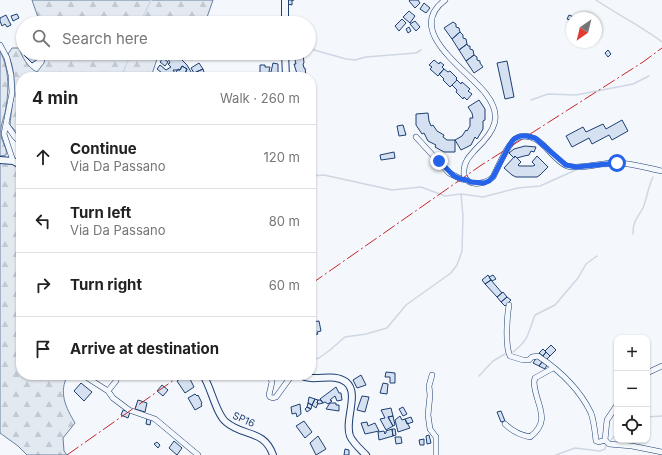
<!DOCTYPE html>
<meta charset="utf-8">
<style>
body{margin:0;font-family:Inter,sans-serif;background:#f6f6f6;color:#222}
.controls{position:absolute;right:12px;bottom:12px;display:grid;overflow:hidden;border-radius:8px;box-shadow:0 1px 3px #0004}
.controls button{width:36px;height:36px;display:grid;place-items:center;padding:0;border:0;border-bottom:1px solid #e0e0e0;background:#fff;color:#222;font:20px sans-serif}
.compass{position:absolute;left:566px;top:12px;width:36px;height:36px;border-radius:50%;background:#fff;box-shadow:0 1px 3px #0004;rotate:215deg}
.stop{position:absolute;width:12px;height:12px;margin:-9px;border:3px solid #2563eb;border-radius:50%;background:#fff}
.stop.end{background:#2563eb;border-color:#fff;box-shadow:0 1px 4px #0008}
.list{margin:0;padding:0;list-style:none}
h2{display:flex;justify-content:space-between;align-items:center;height:52px;margin:0;padding:0 16px;font-size:17px}
h2 small{font-size:13px;font-weight:400;color:#767676}
.list li{display:grid;grid-template-columns:26px 1fr auto;gap:12px;align-items:center;box-sizing:border-box;height:64px;padding:0 16px;border-top:1px solid #e0e0e0}
.list b{display:block;font-size:15px;white-space:nowrap}
.list p{margin:0;font-size:13px;white-space:nowrap;color:#767676}
.list em{font-size:13px;font-style:normal;color:#767676}
.icon{flex:none;width:22px;height:22px;fill:none;stroke:currentColor;stroke-width:2;stroke-linecap:round;stroke-linejoin:round}
.map{position:relative;flex:none;width:662px;height:455px;overflow:hidden}
.search{position:absolute;background:#fff;box-shadow:0 1px 3px #0004;left:16px;top:16px;width:300px;height:44px;display:flex;align-items:center;gap:10px;box-sizing:border-box;padding:0 14px;border-radius:22px;color:#767676;font-size:15px}
.panel{position:absolute;background:#fff;box-shadow:0 1px 3px #0004;left:16px;top:72px;width:300px;height:308px;border-radius:16px}
.map>svg:first-child{display:block}
</style>
<div class="map">
<svg width="662" height="455" viewBox="0 0 662 455">
<defs>
<pattern id="forest-firs" width="22" height="20" patternUnits="userSpaceOnUse"><rect width="22" height="20" fill="#e3e9f0"/><path d="M5 1l3.5 6h-7zM16 11l3.5 6h-7z" fill="#c2c9d1"/></pattern>
</defs>
<rect width="100%" height="100%" fill="#f4f7fb"/>
<path fill="url(#forest-firs)" stroke="#687fa3" d="M 32,0 L 213,0 L 205,23 L 40,23 Z
M 12,48 L 19,48 C 22,57 28,68 37,72 L 44,63 L 46,53 L 159,53 L 151,77 L 21,77 L 21,137 L 10,125 C 12,100 19,78 8,54 Z
M 0,51 C 10,71 9,91 5,113 C 3,119 0,128 1,134 C 1,142 8,148 6,155 L 0,156 Z
M 3,162 L 11,163 L 21,171 L 21,375 L 68,375 C 58,392 66,408 75,423 L 63,438 L 64,451 L 67,455 L 27,455 L 18,446 L 0,433 L 0,164 Z"/>
<g fill="none" stroke-linecap="round" stroke-linejoin="round">
<path stroke="#cfd7e4" stroke-width="1.5" d="M 596,0 C 618,15 641,26 662,42
M 140,23 L 151,0
M 309,47 L 314,50 L 346,59 L 355,60 L 366,57 L 416,53 L 421,50
M 121,77 L 131,53
M 531,100 L 548,94 L 576,95 L 633,84 L 649,76
M 601,167 L 615,166
M 311,176 L 324,175 L 392,190 L 421,187 L 445,196 L 461,194 L 483,197 L 518,188 L 540,186 L 578,169
M 633,234 C 633,220 637,219 643,208 C 647,198 648,187 653,177
M 513,352 C 530,339 528,332 535,315 L 555,305 L 578,278 L 586,264 L 597,256
M 311,360 L 319,358 L 330,350 L 345,337 L 366,334 L 387,328 L 406,305 L 451,273 L 457,265 L 462,251 L 463,216 L 461,194
M 479,376 L 493,361 L 505,354
M 647,417 L 662,416
M 611,440 L 617,433
M 556,455 L 575,448 L 600,451 L 605,449 L 606,445"/>
</g>
<path fill="#d5e0f0" stroke="#1d3f73" d="M 287,0 L 294,0 L 292,0 L 292,5 L 287,4 Z
M 410,0 L 418,0 L 420,3 L 415,8 L 409,1 Z
M 424,3 L 430,8 L 426,13 L 420,9 Z
M 409,11 L 415,16 L 410,23 L 403,17 Z
M 17,14 L 19,18 L 13,21 L 11,16 Z
M 6,15 L 11,25 L 7,27 L 5,24 L 2,26 L 0,21 L 0,18 Z
M 569,15 L 574,17 L 572,18 L 572,21 L 567,19 Z
M 229,17 L 232,17 L 238,23 L 234,23 L 233,20 L 230,21 Z
M 402,19 L 406,23 L 399,31 L 395,26 Z
M 415,21 L 420,27 L 416,31 L 410,24 Z
M 453,22 L 456,24 L 456,27 L 459,28 L 460,32 L 452,39 L 444,28 Z
M 409,27 L 411,31 L 408,33 L 406,29 Z
M 460,32 L 463,35 L 463,38 L 466,39 L 467,44 L 459,50 L 452,39 Z
M 467,44 L 468,46 L 470,46 L 470,49 L 473,50 L 474,55 L 466,61 L 459,50 Z
M 608,50 L 611,54 L 608,57 L 605,53 Z
M 26,53 L 34,53 L 38,59 L 32,63 L 24,55 Z
M 163,53 L 175,53 L 187,65 L 194,77 L 184,77 L 187,69 L 182,66 L 180,70 L 173,70 L 175,73 L 168,77 L 157,77 L 162,73 L 157,69 L 160,65 L 166,70 L 171,67 L 168,64 L 170,63 L 167,57 L 169,56 L 167,55 L 164,58 L 161,55 Z
M 190,53 L 194,53 L 197,56 L 192,60 L 187,56 Z
M 303,54 L 304,63 L 303,64 L 304,68 L 305,68 L 306,76 L 298,77 L 294,64 L 296,64 L 294,56 Z
M 474,55 L 477,57 L 477,60 L 480,61 L 480,63 L 483,67 L 474,73 L 466,61 Z
M 163,58 L 168,62 L 165,66 L 160,62 Z
M 434,60 L 439,64 L 440,62 L 444,65 L 442,67 L 444,69 L 438,76 L 430,69 L 432,67 L 429,65 Z
M 507,61 L 514,97 L 505,99 L 497,63 Z
M 199,63 L 203,69 L 194,73 L 191,68 Z
M 273,63 L 278,64 L 278,73 L 280,77 L 268,77 L 269,73 L 271,72 Z
M 260,65 L 265,65 L 265,67 L 270,67 L 268,77 L 260,77 Z
M 182,66 L 187,69 L 183,77 L 176,72 L 178,69 L 180,70 Z
M 203,69 L 205,75 L 208,75 L 208,77 L 196,77 L 198,76 L 196,72 Z
M 444,69 L 448,72 L 450,71 L 457,78 L 456,79 L 457,80 L 450,87 L 443,80 L 444,79 L 439,74 Z
M 176,73 L 179,77 L 170,77 Z
M 457,80 L 461,84 L 462,82 L 470,89 L 468,91 L 472,94 L 467,100 L 464,97 L 463,99 L 456,92 L 457,90 L 452,85 Z
M 479,100 L 485,109 L 485,120 L 483,121 L 483,129 L 477,139 L 475,137 L 471,145 L 461,150 L 455,140 L 462,136 L 466,130 L 467,131 L 470,126 L 470,118 L 473,118 L 472,113 L 468,107 Z
M 428,113 L 429,121 L 431,126 L 433,125 L 437,131 L 444,135 L 443,137 L 447,140 L 455,140 L 455,152 L 444,152 L 435,147 L 436,145 L 428,141 L 424,133 L 422,134 L 416,125 L 416,114 Z
M 622,120 L 628,131 L 612,140 L 609,135 L 592,144 L 589,138 L 572,147 L 566,136 L 583,127 L 586,132 L 603,124 L 606,129 Z
M 403,125 L 406,135 L 399,136 L 397,126 Z
M 525,146 L 536,147 L 534,152 L 531,151 L 529,155 L 524,156 L 517,158 L 515,156 L 514,158 L 509,153 L 514,149 Z
M 394,152 L 395,158 L 381,160 L 380,155 Z
M 515,156 L 521,162 L 518,165 L 519,166 L 533,166 L 535,165 L 532,162 L 537,156 L 548,167 L 540,175 L 537,177 L 516,177 L 512,175 L 504,168 Z
M 488,275 L 491,280 L 485,284 L 482,280 Z
M 493,275 L 496,279 L 492,281 L 489,277 Z
M 491,280 L 502,293 L 497,297 L 485,284 Z
M 503,292 L 507,297 L 501,302 L 497,297 Z
M 507,297 L 511,300 L 505,306 L 501,302 Z
M 319,321 L 321,331 L 317,332 L 318,334 L 313,335 L 312,322 Z
M 551,345 L 556,350 L 550,356 L 545,351 Z
M 543,349 L 546,352 L 543,356 L 539,353 Z
M 546,352 L 550,356 L 546,360 L 543,356 Z
M 537,357 L 543,361 L 539,366 L 533,363 Z
M 542,362 L 547,365 L 545,369 L 539,366 Z
M 386,372 L 395,373 L 395,383 L 390,383 L 390,377 L 385,377 Z
M 186,375 L 189,377 L 194,387 L 185,393 L 177,381 Z
M 361,375 L 366,385 L 357,388 L 353,380 Z
M 81,383 L 92,392 L 84,401 L 74,391 Z
M 383,383 L 388,384 L 387,394 L 380,393 Z
M 162,385 L 168,390 L 163,396 L 157,391 Z
M 336,387 L 339,393 L 341,393 L 342,400 L 337,401 L 335,396 L 330,400 L 332,401 L 328,404 L 325,402 L 323,403 L 320,399 Z
M 195,394 L 197,396 L 198,395 L 202,403 L 201,404 L 202,406 L 195,410 L 188,398 Z
M 362,396 L 369,397 L 365,412 L 357,410 Z
M 309,397 L 315,399 L 312,405 L 308,403 Z
M 315,399 L 318,400 L 317,403 L 318,403 L 316,408 L 312,405 Z
M 138,400 L 147,403 L 145,412 L 135,409 Z
M 318,400 L 321,400 L 323,403 L 319,404 L 317,403 Z
M 308,403 L 312,405 L 311,409 L 307,407 Z
M 330,403 L 336,403 L 336,405 L 339,405 L 339,411 L 326,409 Z
M 300,404 L 301,414 L 297,417 L 296,413 L 292,414 L 291,407 Z
M 307,407 L 311,409 L 307,412 L 305,409 Z
M 403,407 L 407,414 L 403,416 L 399,409 Z
M 391,408 L 393,416 L 388,417 L 393,426 L 386,430 L 380,419 L 385,418 L 381,410 Z
M 123,410 L 130,412 L 128,418 L 121,415 Z
M 501,411 L 505,421 L 501,422 L 497,412 Z
M 393,416 L 395,425 L 393,426 L 388,417 Z
M 400,416 L 402,420 L 405,419 L 410,428 L 398,432 L 395,420 Z
M 411,417 L 413,422 L 407,424 L 405,419 Z
M 147,418 L 151,420 L 150,425 L 146,424 Z
M 304,421 L 312,432 L 305,438 L 296,426 Z
M 367,422 L 368,426 L 375,423 L 379,431 L 365,434 L 361,423 Z
M 392,429 L 393,436 L 379,440 L 378,432 L 384,431 L 385,434 L 386,433 L 386,431 Z
M 392,429 L 395,429 L 396,435 L 393,436 Z
M 429,435 L 431,443 L 427,444 L 426,436 Z
M 318,436 L 326,449 L 316,455 L 310,443 Z
M 395,437 L 401,437 L 402,443 L 396,444 Z
M 424,439 L 424,445 L 420,445 L 419,440 Z
M 174,441 L 182,448 L 177,455 L 169,448 Z
M 157,442 L 160,445 L 158,448 L 154,444 Z
M 345,449 L 349,450 L 349,455 L 344,455 Z"/>
<g fill="none" stroke-linecap="round" stroke-linejoin="round">
<defs>
<path id="minor" d="M 445,0 C 403,31 469,71 486,94 C 503,116 495,131 476,149 C 471,155 464,161 464,170 C 462,187 484,186 493,177 C 498,168 509,139 519,137 C 541,131 550,159 567,166 C 581,170 602,162 616,163 C 631,163 647,168 662,171
M 0,45 L 7,58 L 11,75 L 12,93 L 4,134 L 13,161
M 6,124 L 15,137 L 21,143
M 416,137 L 449,173 L 461,179 L 467,180
M 509,305 C 507,317 505,346 510,356 L 523,360 L 529,360 L 532,357 L 538,356 C 559,370 580,390 591,413 C 594,421 595,432 596,441 L 599,442 L 605,440 L 607,420 L 617,405
M 647,373 L 662,366
M 117,375 L 116,381 L 108,391 L 113,398 L 129,410 L 155,419 L 198,455
M 270,375 L 272,382 L 269,395 L 270,397 L 273,398 L 276,397 L 292,375
M 432,375 L 429,386 L 430,395 L 428,415 L 430,429 L 436,437 L 436,455
M 86,377 L 108,391
M 505,424 C 513,432 520,435 530,437 C 553,420 535,404 534,382 L 535,378 L 553,368
M 605,440 L 609,444 L 632,446 L 662,452"/>
<path id="tertiary" d="M 285,0 L 285,23
M 285,53 L 286,77
M 0,160 L 13,161 L 21,165
M 203,375 C 211,387 216,414 226,422 C 243,437 264,429 273,455
M 300,375 C 314,383 333,372 346,382 C 360,393 344,420 350,436 C 353,443 360,449 366,455"/>
</defs>
<use href="#minor" stroke="#1d3f73" stroke-width="6"/>
<use href="#tertiary" stroke="#1d3f73" stroke-width="8"/>
<use href="#minor" stroke="#f4f7fb" stroke-width="5"/>
<use href="#tertiary" stroke="#f4f7fb" stroke-width="6"/>
<path stroke="#c62828" stroke-width="1" stroke-dasharray="14 3 2 3" stroke-linecap="butt" d="M 311,284 L 480,166 L 643,62 L 662,48
M 67,455 L 181,375"/>
</g>
<g fill="none" stroke-linecap="round" stroke-linejoin="round">
<path stroke="#2563eb" stroke-width="5" d="M 439,161 L 454,176 L 461,179 L 467,180 L 470,182 L 484,183 L 489,181 L 493,177 L 509,146 L 514,139 L 520,136 L 527,136 L 535,138 L 566,165 L 576,167 L 617,163"/>
</g>
<g text-anchor="middle" stroke-width="3" stroke-linejoin="round" paint-order="stroke">
<g font-size="10" fill="#1d3f73" stroke="#f4f7fb">
<text transform="translate(244 419) rotate(24)" y="4">SP16</text>
</g>
</g>
</svg>
<div class="controls">
<button>+</button>
<button>−</button>
<button><svg class="icon" aria-label="locate" viewBox="0 0 24 24"><circle cx="12" cy="12" r="6"/><path d="M12 2v4M12 18v4M2 12h4M18 12h4"/></svg></button>
</div>
<svg class="compass" viewBox="-18 -18 36 36"><path d="M0-13l5 13h-10z" fill="#e53935"/><path d="M0 13l5-13h-10z" fill="#767676"/></svg>
<div class="stop" style="left:617px;top:163px"></div>
<div class="stop end" style="left:439px;top:161px"></div>
<div class="search"><svg class="icon" aria-label="search" viewBox="0 0 24 24"><circle cx="10" cy="10" r="6"/><path d="M15 15l6 6"/></svg>Search here</div>
<section class="panel">
<h2>4 min<small>Walk · 260 m</small></h2>
<ul class="list">
<li><svg class="icon" aria-label="ahead" viewBox="0 0 24 24"><path d="M12 20V5M6 11l6-6 6 6"/></svg><div><b>Continue</b><p>Via Da Passano</p></div><em>120 m</em></li>
<li><svg class="icon" aria-label="left" viewBox="0 0 24 24"><path d="M17 20v-9H6M10 6l-5 5 5 5"/></svg><div><b>Turn left</b><p>Via Da Passano</p></div><em>80 m</em></li>
<li><svg class="icon" aria-label="right" viewBox="0 0 24 24"><path d="M7 20v-9h11M14 6l5 5-5 5"/></svg><div><b>Turn right</b></div><em>60 m</em></li>
<li><svg class="icon" aria-label="arrive" viewBox="0 0 24 24"><path d="M6 21V4h12l-3 4 3 4H6"/></svg><div><b>Arrive at destination</b></div></li>
</ul>
</section>
</div>
